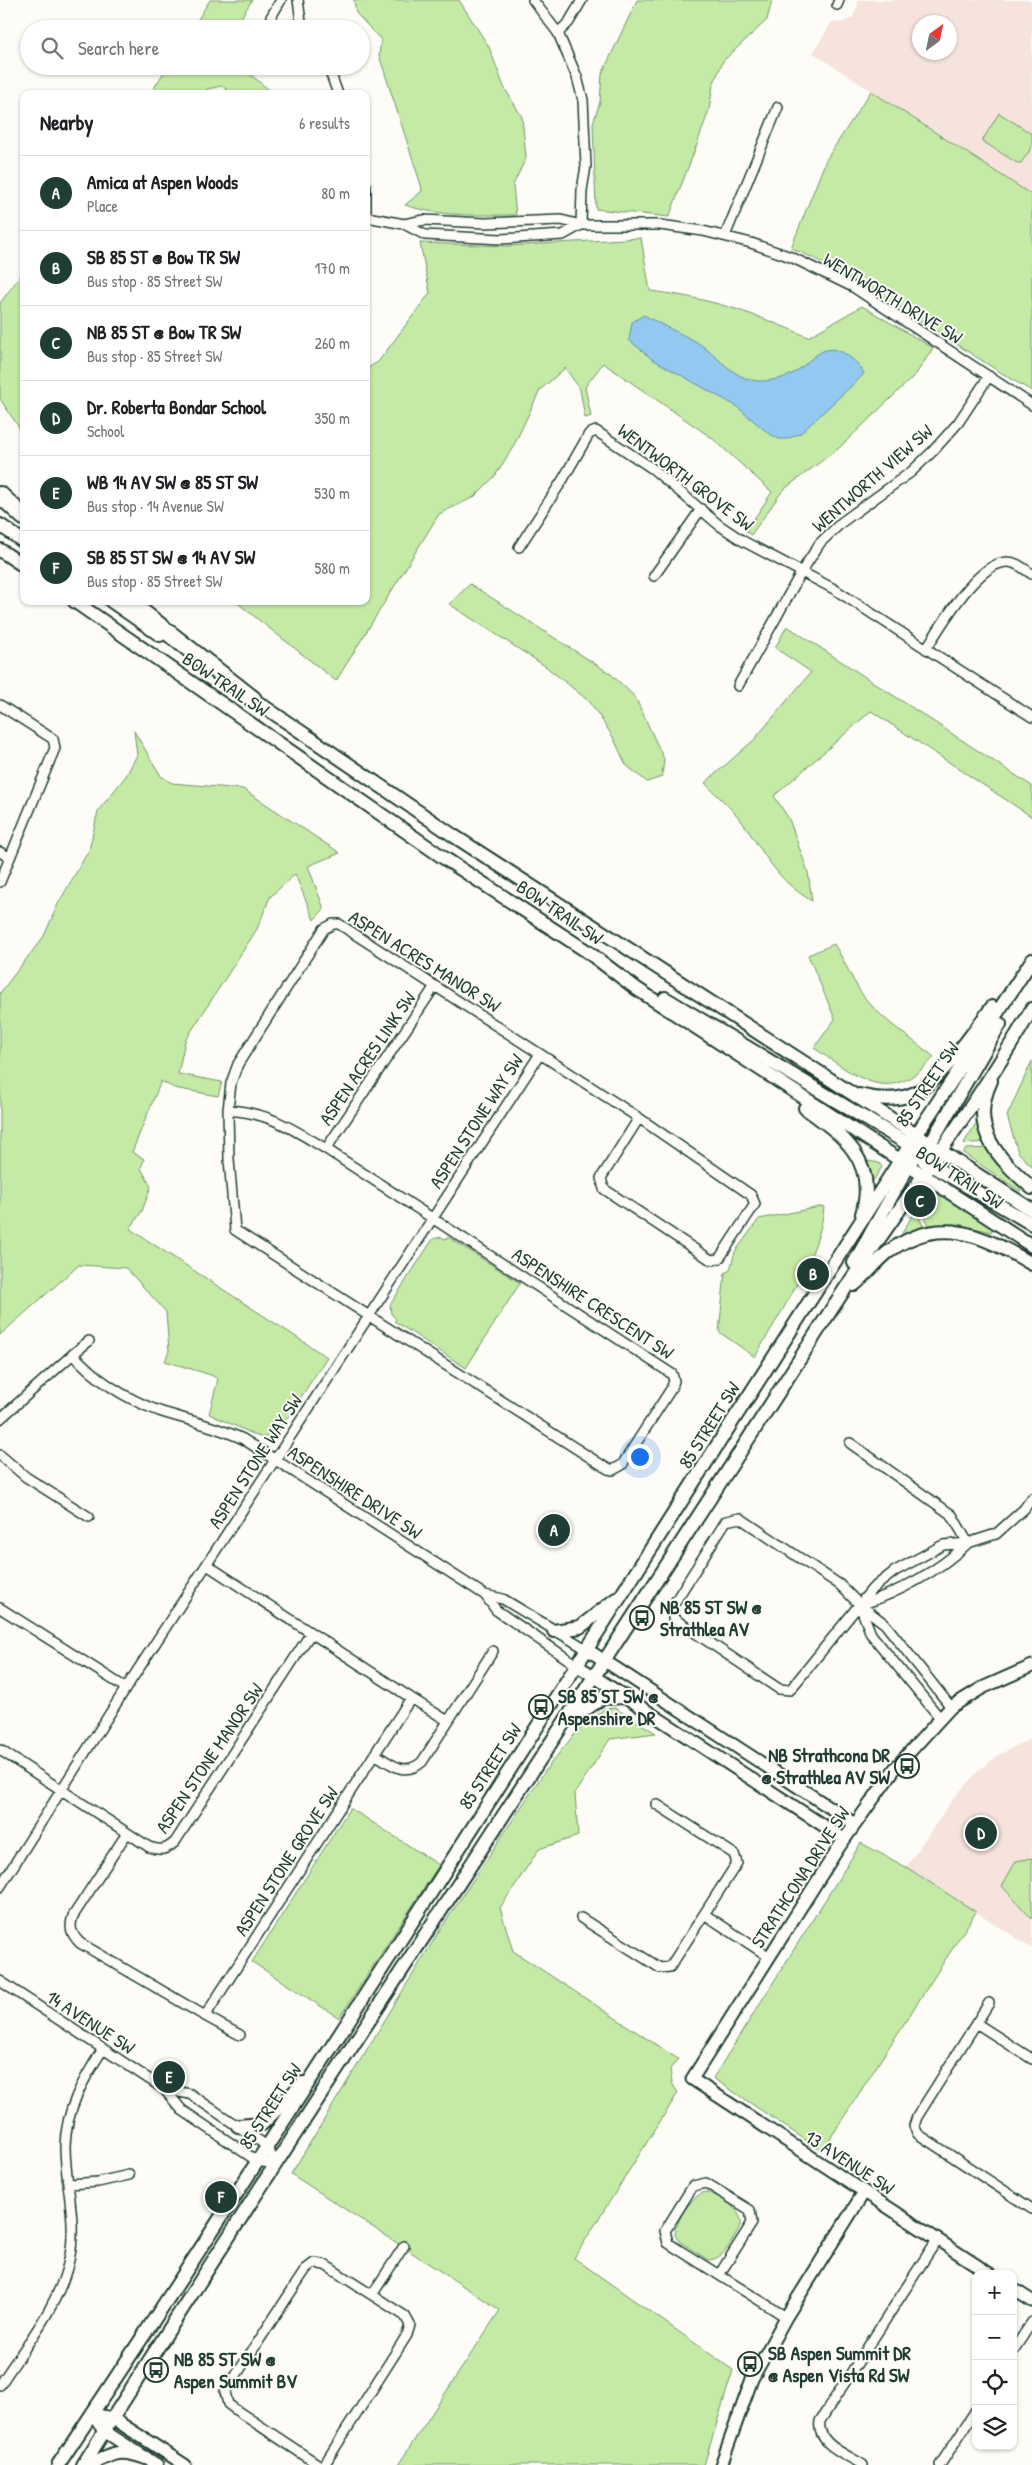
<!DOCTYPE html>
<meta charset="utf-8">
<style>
body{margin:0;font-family:"Patrick Hand",sans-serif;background:#f2f2f2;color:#202124}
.controls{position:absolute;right:15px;bottom:15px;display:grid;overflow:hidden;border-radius:10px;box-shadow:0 1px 4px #0004}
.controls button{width:45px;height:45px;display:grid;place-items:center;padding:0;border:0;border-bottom:1px solid #e0e0e0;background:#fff;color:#202124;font:25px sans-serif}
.compass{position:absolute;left:912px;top:15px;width:45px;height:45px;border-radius:50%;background:#fff;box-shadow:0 1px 4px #0004;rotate:33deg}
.you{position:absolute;left:639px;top:1456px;width:18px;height:18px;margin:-12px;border:4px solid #fff;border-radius:50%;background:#1a73e8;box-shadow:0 0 0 8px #1a73e833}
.badge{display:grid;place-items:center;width:32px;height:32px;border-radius:50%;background:#1f3d34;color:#fff;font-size:16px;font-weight:700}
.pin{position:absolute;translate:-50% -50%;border:2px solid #fff;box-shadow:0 1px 5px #0006}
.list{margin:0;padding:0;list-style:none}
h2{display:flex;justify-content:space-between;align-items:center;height:65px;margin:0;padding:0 20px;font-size:21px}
h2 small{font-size:16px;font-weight:400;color:#757577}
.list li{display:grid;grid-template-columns:32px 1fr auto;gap:15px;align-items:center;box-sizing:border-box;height:75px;padding:0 20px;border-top:1px solid #e0e0e0}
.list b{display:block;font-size:19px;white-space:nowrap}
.list p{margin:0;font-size:16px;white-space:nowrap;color:#757577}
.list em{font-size:16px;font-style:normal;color:#757577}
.icon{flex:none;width:28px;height:28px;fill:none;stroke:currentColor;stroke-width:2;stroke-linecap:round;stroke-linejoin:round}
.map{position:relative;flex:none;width:1032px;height:2465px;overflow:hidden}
.search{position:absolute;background:#fff;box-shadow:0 1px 4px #0004;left:20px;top:20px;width:350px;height:55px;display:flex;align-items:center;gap:12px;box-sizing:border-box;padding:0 18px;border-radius:28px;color:#757577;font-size:19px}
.panel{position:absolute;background:#fff;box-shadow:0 1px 4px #0004;left:20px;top:90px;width:350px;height:515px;border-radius:10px}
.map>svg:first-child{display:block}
</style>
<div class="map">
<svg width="1032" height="2465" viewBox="0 0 1032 2465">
<rect width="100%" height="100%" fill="#fdfcf7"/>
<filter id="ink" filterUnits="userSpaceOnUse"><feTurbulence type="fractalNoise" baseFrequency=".02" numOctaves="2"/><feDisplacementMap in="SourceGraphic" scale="10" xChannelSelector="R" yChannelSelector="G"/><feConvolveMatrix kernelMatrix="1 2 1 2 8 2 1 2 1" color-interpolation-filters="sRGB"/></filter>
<g filter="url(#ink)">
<path fill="#f5e3dc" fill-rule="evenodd" d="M 857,0 L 1029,0 L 1032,2 L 1032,195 L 813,53 L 832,22 L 842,23 L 853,17 L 858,5 ZM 920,22 L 950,22 L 950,52 L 920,52 Z
M 1030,1739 L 1032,1744 L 1032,1948 L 906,1867 L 953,1799 L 978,1771 L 999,1755 Z"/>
<path fill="#c4eaa5" stroke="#72946c" d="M 210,0 L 252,0 L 234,29 L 192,29 Z
M 354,0 L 459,0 L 489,47 L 504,87 L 522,117 L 526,158 L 513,185 L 516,215 C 478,215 441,217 405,205 L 422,191 L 421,185 L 379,55 L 381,40 L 356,13 Z
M 637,0 L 772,0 L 767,20 L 723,61 L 713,85 L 709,110 L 696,147 L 669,217 L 596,209 L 593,123 L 600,102 L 602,74 Z
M 168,66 L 240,66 L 274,94 L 233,94 L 222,86 L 207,89 L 204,94 L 150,94 Z
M 871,91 L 1032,195 L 1032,391 C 951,345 877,285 791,248 L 826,160 Z
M 999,113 L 1032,134 L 1032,147 L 1021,163 L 1017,163 L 982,141 Z
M 641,238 L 650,291 C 710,298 753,313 808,337 L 862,306 L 933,348 L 916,374 L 839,448 L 783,490 L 751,535 L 746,531 L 772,492 L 712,438 L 603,363 L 585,387 L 591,416 L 585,418 L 580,389 L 565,368 L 540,390 L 513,447 L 495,476 L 474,497 L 439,514 L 336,681 L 235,601 L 366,601 L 366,369 L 378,362 L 430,293 L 420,243 L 507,246 Z
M 24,271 L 24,435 L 0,399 L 0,303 Z
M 470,584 L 611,674 L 635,697 L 664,759 L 662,777 L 647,782 L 626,765 L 613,737 L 590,702 L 545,666 L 449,604 Z
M 787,626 L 1032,786 L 1032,817 L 871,711 L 774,796 L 789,819 L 808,872 L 812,901 C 777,881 765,854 742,822 C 732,808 717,796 705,783 L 754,740 L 811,672 L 775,648 Z
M 134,731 L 161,776 L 172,783 L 243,789 L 340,853 L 308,866 L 324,909 L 314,920 L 295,874 L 270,897 L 257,929 L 185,1041 L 178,1074 L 222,1082 L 218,1096 L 174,1088 L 161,1081 L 132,1152 L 144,1159 L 141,1168 L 151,1187 L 142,1211 L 130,1229 L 327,1357 L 277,1434 L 262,1438 L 209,1414 L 218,1379 L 211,1375 L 165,1361 L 169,1351 L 166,1312 L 126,1268 L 79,1265 L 0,1335 L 0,993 L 44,936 L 58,904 L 89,850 L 98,811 L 126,776 L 137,755 Z
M 834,944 C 846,963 854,986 869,1003 C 888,1024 912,1039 934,1057 C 890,1107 860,1079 814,1048 L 835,1019 L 808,955 Z
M 1032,1061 L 1032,1167 L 1018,1152 L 1007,1116 Z
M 978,1120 L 983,1142 L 965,1144 L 964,1143 Z
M 988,1148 L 1023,1187 L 1020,1191 L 963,1153 L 966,1149 Z
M 868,1161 L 879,1163 L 882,1167 L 873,1181 L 869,1180 L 866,1162 Z
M 936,1192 L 993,1228 L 991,1232 L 958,1224 L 929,1225 L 922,1212 Z
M 920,1203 L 917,1213 L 924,1228 L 905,1236 L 902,1233 Z
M 824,1206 C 822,1253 778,1315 755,1357 L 719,1332 L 725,1273 L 730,1270 L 735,1252 L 759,1219 Z
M 441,1237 L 446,1239 L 448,1237 L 520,1283 L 466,1368 L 394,1321 L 396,1319 L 391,1314 L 390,1305 L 433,1239 Z
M 615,1708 L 656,1733 L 610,1739 L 575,1793 L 578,1836 L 539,1849 L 500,1908 L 513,1951 L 678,2059 L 670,2069 L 672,2083 L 678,2093 L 574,2258 L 733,2370 L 704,2465 L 398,2465 L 500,2310 L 291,2174 L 438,1933 L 547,1768 L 578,1730 L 604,1709 Z
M 350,1808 L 439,1865 L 339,2018 L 252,1962 Z
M 861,1843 L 906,1867 L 976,1912 L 822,2151 L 713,2078 Z
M 1032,1858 L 1032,1919 L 1002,1886 L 1016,1861 Z
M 705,2192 C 719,2195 743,2209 741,2225 C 733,2238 725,2260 708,2260 L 679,2241 L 675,2235 C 675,2222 691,2196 705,2192 Z"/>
<path fill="#93c8f1" stroke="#6590a5" d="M 644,315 C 661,325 678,332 695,341 C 716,353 733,380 759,381 C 770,381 782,379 792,374 C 811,363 823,338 847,355 C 854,360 860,365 864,374 L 801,433 L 787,439 L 779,439 L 768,433 L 736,406 L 652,359 L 629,340 L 632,322 Z"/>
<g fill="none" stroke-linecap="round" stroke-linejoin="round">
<defs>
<path id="minor" d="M 298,0 L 302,29
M 533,0 L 558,33 L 577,77 L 583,100 L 586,166 L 582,190 L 581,225
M 837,5 L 839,0
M 280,29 L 273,24 L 271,17 L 281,0
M 558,33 L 569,22 L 582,0
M 328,66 L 338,94
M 366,186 L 366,220
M 367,217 L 404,224 L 425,235 L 501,239 L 563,235 L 581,225
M 404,224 L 424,220 L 485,223 L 561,220 L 581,225 L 660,225 L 703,231 L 751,243 L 791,257 L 853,287 L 1032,405
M 725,236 L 778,107
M 519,547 L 562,481 L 589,434 L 596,431 L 653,469 L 719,525 L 743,541 L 834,589 L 1032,717
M 654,576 L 701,509
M 926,649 C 941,626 978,561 1008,562 C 1017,562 1025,570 1032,574
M 738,686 L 802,571 L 820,543 L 842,522 L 911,472 L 933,451 L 958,423 L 989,376
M 0,705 L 53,739 L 55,748 L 0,882
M 0,852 L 10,858
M 228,1110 C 270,1113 291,1128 326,1149 L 672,1374 L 674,1381 L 671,1389 L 622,1465 L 613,1470 L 608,1469 L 235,1230 L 229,1159 L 228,1110 L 231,1083 L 238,1064 L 324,929 L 333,924 L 339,924 L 639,1118 L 751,1195 L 755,1204 L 719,1259 L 711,1260 L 604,1189 L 601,1178 L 639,1118
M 326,1149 L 435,986
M 73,1354 L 89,1341
M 0,1419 L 73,1354 C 96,1380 127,1399 159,1411 C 190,1421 213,1425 243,1439 L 485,1595 L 503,1599 L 588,1650
M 850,1443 L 952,1515 L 968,1543
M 0,1455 L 26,1477 L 89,1517
M 485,1595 L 496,1610 L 578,1666
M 860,1605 C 898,1593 939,1571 968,1543
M 860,1606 L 871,1634 L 940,1718
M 0,1608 L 126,1688
M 411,1698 L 448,1721
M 951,1707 L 885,1624 L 860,1605 L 840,1585 L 740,1518 L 726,1521 L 673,1605 L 673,1618 L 779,1689 L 790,1690 L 872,1589 L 895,1571 L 943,1545 L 968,1543 L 996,1534 L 1024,1509 L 1032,1498
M 0,1750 L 149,1847 C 161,1851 166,1850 175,1842 L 311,1633
M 375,1754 C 391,1764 404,1777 422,1762 L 493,1651
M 127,1833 L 73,1916 C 69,1927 71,1934 80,1943 L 205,2016 L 411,1698 L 207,1565
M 0,1887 L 126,1688 L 540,1054
M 704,1914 L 768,1956
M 581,1918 L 660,1968 L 670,1967 L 737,1863 L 734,1854 L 656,1804
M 0,1981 L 164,2089 L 182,2110 L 257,2161 L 275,2164
M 989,2003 L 917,2117 L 914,2126 L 918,2134 L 1032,2209
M 205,2016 L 240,2035
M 976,2023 L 1032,2059
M 164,2089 L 190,2094 L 267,2146 L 275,2164
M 69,2184 L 98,2182 L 129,2175
M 719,2275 L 752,2223 L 750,2210 L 706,2183 L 693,2186 L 665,2231 L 668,2243 L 786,2317
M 372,2295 L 404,2246
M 1013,2351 L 1032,2322
M 0,2385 C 25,2346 59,2306 69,2260 C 78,2221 65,2185 65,2146 C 66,2109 83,2080 103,2049
M 319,2465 L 236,2410 L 228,2404 L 225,2392 L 306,2269 L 314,2263 L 325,2265 L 405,2316 L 410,2325 L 407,2335 L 324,2465
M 863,2465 C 846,2454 816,2444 820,2421 L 937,2240
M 940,2465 L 976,2410"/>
<path id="tertiary" d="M 588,1650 L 855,1824
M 578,1666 L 844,1839
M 990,2274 L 692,2079 L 839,1847 L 896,1767 L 951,1707 L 982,1688 L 1032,1666
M 1013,2289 L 1032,2301
M 92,2414 L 112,2418 L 185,2465
M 92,2414 L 104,2431 L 157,2465
M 721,2465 L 752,2379 L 786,2317 L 864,2192"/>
<path id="secondary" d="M 0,525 L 24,542
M 0,550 L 24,566
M 74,601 L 444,858 L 588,952 L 637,989 L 1032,1246
M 111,601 L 160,635
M 247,695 L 454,836 L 1032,1210
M 665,998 L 918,1150 L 927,1153 L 939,1150
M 991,1081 C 968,1129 998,1158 1032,1188
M 859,1095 C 875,1099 894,1101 910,1095 C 936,1087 975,1030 992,1007
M 805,1108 C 843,1135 878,1161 862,1214
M 927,1149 L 1000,1024
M 924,1161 L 1032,1224
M 854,1263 L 913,1158
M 854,1285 C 866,1275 875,1263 887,1253 C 939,1213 982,1235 1032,1264
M 554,1631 L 580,1627 L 616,1599
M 570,1714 L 583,1711 L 602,1698 L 626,1697
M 238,2126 L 262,2124 L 303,2083
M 58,2465 C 347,2030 625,1587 908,1148 C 948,1085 991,1023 1032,960
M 83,2465 C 325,2081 580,1704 824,1321 C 891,1216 970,1117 1032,1009
M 89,2465 C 113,2453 119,2448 146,2458"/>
<path id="motorway" d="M 0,495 L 24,517
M 128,601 L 253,699"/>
</defs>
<use href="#minor" stroke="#1f3d34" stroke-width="12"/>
<use href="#tertiary" stroke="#1f3d34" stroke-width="15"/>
<use href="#secondary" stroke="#1f3d34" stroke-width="16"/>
<use href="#motorway" stroke="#1f3d34" stroke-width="20"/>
<use href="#minor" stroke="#fdfcf7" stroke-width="9"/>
<use href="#tertiary" stroke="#fdfcf7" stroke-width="11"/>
<use href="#secondary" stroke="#fdfcf7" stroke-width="12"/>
<use href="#motorway" stroke="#fdfcf7" stroke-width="16"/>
</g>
</g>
<defs>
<symbol id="bus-ring" viewBox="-11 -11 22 22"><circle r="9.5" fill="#fdfcf7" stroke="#1f3d34" stroke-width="1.5"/><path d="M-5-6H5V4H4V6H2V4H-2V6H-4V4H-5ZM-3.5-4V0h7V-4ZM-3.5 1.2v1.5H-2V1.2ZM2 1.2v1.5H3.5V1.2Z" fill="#1f3d34"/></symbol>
</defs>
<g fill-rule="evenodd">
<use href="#bus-ring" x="628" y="1604" width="28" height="28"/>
<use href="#bus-ring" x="527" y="1693" width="28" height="28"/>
<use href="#bus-ring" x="893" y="1752" width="28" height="28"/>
<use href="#bus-ring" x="736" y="2350" width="28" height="28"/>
<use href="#bus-ring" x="142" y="2356" width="28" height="28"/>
</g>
<g text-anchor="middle" stroke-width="4" stroke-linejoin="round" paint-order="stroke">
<g font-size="19" fill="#1f3d34" stroke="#fdfcf7">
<text transform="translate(893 298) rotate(31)" y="7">WENTWORTH DRIVE SW</text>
<text transform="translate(686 477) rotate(37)" y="7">WENTWORTH GROVE SW</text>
<text transform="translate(872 478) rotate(-41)" y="7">WENTWORTH VIEW SW</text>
<text transform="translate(226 684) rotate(34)" y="7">BOW TRAIL SW</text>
<text transform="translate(560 912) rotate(34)" y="7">BOW TRAIL SW</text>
<text transform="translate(425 961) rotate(32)" y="7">ASPEN ACRES MANOR SW</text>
<text transform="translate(367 1058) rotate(-56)" y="7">ASPEN ACRES LINK SW</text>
<text transform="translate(927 1084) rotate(-56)" y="7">85 STREET SW</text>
<text transform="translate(476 1121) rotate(-57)" y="7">ASPEN STONE WAY SW</text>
<text transform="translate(960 1177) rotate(33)" y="7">BOW TRAIL SW</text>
<text transform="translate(593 1303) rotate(33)" y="7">ASPENSHIRE CRESCENT SW</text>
<text transform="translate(709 1425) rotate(-58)" y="7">85 STREET SW</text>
<text transform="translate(255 1461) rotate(-57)" y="7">ASPEN STONE WAY SW</text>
<text transform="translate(355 1492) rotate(33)" y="7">ASPENSHIRE DRIVE SW</text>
<text transform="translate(209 1758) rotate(-56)" y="7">ASPEN STONE MANOR SW</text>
<text transform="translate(490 1766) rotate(-57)" y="7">85 STREET SW</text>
<text transform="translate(286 1861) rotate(-57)" y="7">ASPEN STONE GROVE SW</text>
<text transform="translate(800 1877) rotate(-57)" y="7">STRATHCONA DRIVE SW</text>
<text transform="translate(91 2022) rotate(33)" y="7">14 AVENUE SW</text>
<text transform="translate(270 2106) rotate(-57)" y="7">85 STREET SW</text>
<text transform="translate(850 2162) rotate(33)" y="7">13 AVENUE SW</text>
</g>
<g font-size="19" font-weight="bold" fill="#1f3d34" stroke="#fdfcf7" text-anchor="start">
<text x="660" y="1614">NB 85 ST SW @<tspan x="660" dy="22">Strathlea AV</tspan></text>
<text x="558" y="1703">SB 85 ST SW @<tspan x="558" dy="22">Aspenshire DR</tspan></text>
<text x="890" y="1762" text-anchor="end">NB Strathcona DR<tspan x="890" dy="22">@ Strathlea AV SW</tspan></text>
<text x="768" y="2360">SB Aspen Summit DR<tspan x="768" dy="22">@ Aspen Vista Rd SW</tspan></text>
<text x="174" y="2366">NB 85 ST SW @<tspan x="174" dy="22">Aspen Summit BV</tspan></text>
</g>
</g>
</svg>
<div class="controls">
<button>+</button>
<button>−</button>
<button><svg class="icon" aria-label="locate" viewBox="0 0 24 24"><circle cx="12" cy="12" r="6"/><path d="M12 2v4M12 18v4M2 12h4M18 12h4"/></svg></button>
<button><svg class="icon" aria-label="layers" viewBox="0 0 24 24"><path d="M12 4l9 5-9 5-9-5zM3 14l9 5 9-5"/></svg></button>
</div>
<svg class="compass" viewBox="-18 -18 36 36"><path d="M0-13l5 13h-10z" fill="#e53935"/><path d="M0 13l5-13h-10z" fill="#757577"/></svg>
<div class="you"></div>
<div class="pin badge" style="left:554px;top:1530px">A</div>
<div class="pin badge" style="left:813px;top:1274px">B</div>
<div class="pin badge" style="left:920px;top:1201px">C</div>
<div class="pin badge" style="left:981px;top:1833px">D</div>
<div class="pin badge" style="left:169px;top:2077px">E</div>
<div class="pin badge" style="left:221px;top:2197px">F</div>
<div class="search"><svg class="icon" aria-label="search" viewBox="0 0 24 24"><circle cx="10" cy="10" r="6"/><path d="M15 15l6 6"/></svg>Search here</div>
<section class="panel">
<h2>Nearby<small>6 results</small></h2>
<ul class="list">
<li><span class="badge">A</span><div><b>Amica at Aspen Woods</b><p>Place</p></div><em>80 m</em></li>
<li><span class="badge">B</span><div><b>SB 85 ST @ Bow TR SW</b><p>Bus stop · 85 Street SW</p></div><em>170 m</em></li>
<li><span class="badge">C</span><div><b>NB 85 ST @ Bow TR SW</b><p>Bus stop · 85 Street SW</p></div><em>260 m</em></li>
<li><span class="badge">D</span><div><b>Dr. Roberta Bondar School</b><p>School</p></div><em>350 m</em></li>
<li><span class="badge">E</span><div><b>WB 14 AV SW @ 85 ST SW</b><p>Bus stop · 14 Avenue SW</p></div><em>530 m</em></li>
<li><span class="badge">F</span><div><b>SB 85 ST SW @ 14 AV SW</b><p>Bus stop · 85 Street SW</p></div><em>580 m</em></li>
</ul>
</section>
</div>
